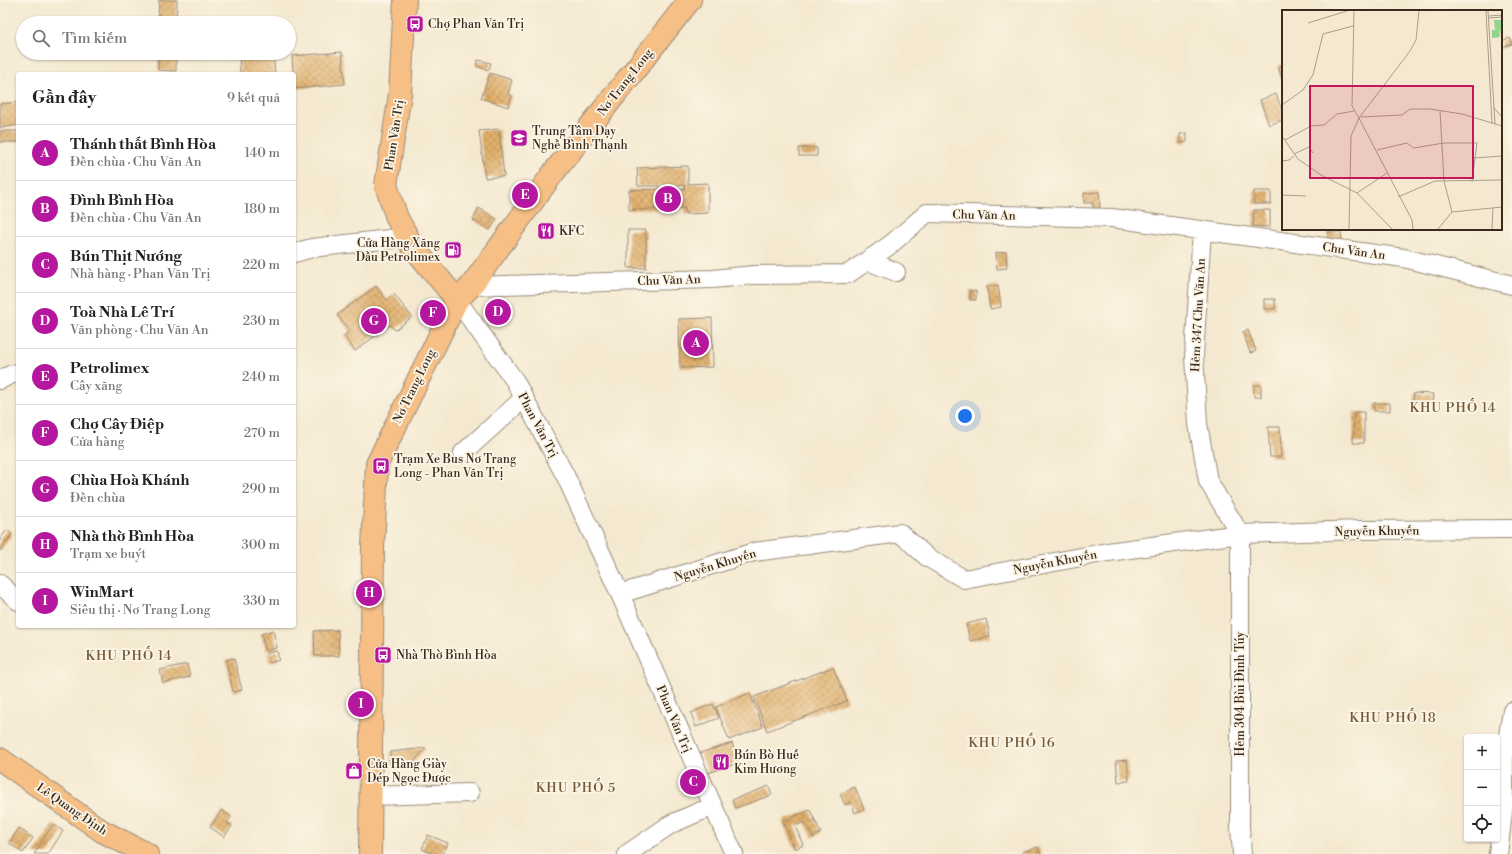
<!DOCTYPE html>
<html lang="vi">
<meta charset="utf-8">
<style>
body{margin:0;font-family:"Libre Bodoni",serif;background:#f2f2f2;color:#222}
.controls{position:absolute;right:12px;bottom:12px;display:grid;overflow:hidden;border-radius:4px;box-shadow:0 1px 3px #0004}
.controls button{width:36px;height:36px;display:grid;place-items:center;padding:0;border:0;border-bottom:1px solid #e0e0e0;background:#fff;color:#222;font:20px sans-serif}
.you{position:absolute;left:965px;top:416px;width:14px;height:14px;margin:-10px;border:3px solid #fff;border-radius:50%;background:#1a73e8;box-shadow:0 0 0 6px #1a73e833}
.badge{display:grid;place-items:center;width:26px;height:26px;border-radius:50%;background:#b5179e;color:#fff;font-size:13px;font-weight:700}
.pin{position:absolute;translate:-50% -50%;border:2px solid #fff;box-shadow:0 1px 4px #0006}
.list{margin:0;padding:0;list-style:none}
h2{display:flex;justify-content:space-between;align-items:center;height:52px;margin:0;padding:0 16px;font-size:17px}
h2 small{font-size:13px;font-weight:400;color:#767676}
.list li{display:grid;grid-template-columns:26px 1fr auto;gap:12px;align-items:center;box-sizing:border-box;height:56px;padding:0 16px;border-top:1px solid #e0e0e0}
.list b{display:block;font-size:15px;white-space:nowrap}
.list p{margin:0;font-size:13px;white-space:nowrap;color:#767676}
.list em{font-size:13px;font-style:normal;color:#767676}
.icon{flex:none;width:22px;height:22px;fill:none;stroke:currentColor;stroke-width:2;stroke-linecap:round;stroke-linejoin:round}
.map{position:relative;flex:none;width:1512px;height:854px;overflow:hidden}
.search{position:absolute;background:#fff;box-shadow:0 1px 3px #0004;left:16px;top:16px;width:280px;height:44px;display:flex;align-items:center;gap:10px;box-sizing:border-box;padding:0 14px;border-radius:22px;color:#767676;font-size:15px}
.panel{position:absolute;background:#fff;box-shadow:0 1px 3px #0004;left:16px;top:72px;width:280px;height:556px;border-radius:4px}
.map>svg:first-child{display:block}
</style>
<div class="map">
<svg width="1512" height="854" viewBox="0 0 1512 854">
<defs>
<pattern id="building-cross-hatch" width="8" height="8" patternUnits="userSpaceOnUse"><rect width="8" height="8" fill="#e2b06c"/><path d="M0 0l8 8M0 8l8-8" fill="none" stroke="#b88f58"/></pattern>
</defs>
<rect width="100%" height="100%" fill="#fcf5e5"/>
<filter id="ink" filterUnits="userSpaceOnUse"><feTurbulence type="fractalNoise" baseFrequency=".025" numOctaves="2"/><feDisplacementMap in="SourceGraphic" scale="8" xChannelSelector="R" yChannelSelector="G"/><feConvolveMatrix kernelMatrix="1 2 1 2 8 2 1 2 1" color-interpolation-filters="sRGB"/></filter>
<filter id="wash" filterUnits="userSpaceOnUse"><feTurbulence type="fractalNoise" baseFrequency=".012" numOctaves="4" result="noise"/><feDisplacementMap in="SourceGraphic" scale="16" xChannelSelector="R" yChannelSelector="G"/><feGaussianBlur stdDeviation="0.9" result="paint"/><feColorMatrix in="noise" values="0 0 0 0 0 0 0 0 0 0 0 0 0 0 0 0 0 1.4 0 .05"/><feComposite in="paint" operator="in"/></filter>
<g filter="url(#wash)">
<rect width="100%" height="100%" fill="#f4e9d0"/>
<g id="blocks">
<path fill="url(#building-cross-hatch)" fill-rule="evenodd" d="M 159,0 L 177,0 L 176,23 L 158,23 Z
M 1510,38 L 1512,44 L 1501,48 L 1501,41 Z
M 342,52 L 345,84 L 294,89 L 292,56 Z
M 158,53 L 176,53 L 176,71 L 158,70 Z
M 239,53 L 273,53 L 275,74 L 240,74 Z
M 478,60 L 491,63 L 489,70 L 476,66 Z
M 1283,65 L 1283,83 L 1278,66 Z
M 490,73 L 512,80 L 508,94 L 512,96 L 508,107 L 481,98 Z
M 1276,94 L 1283,113 L 1283,120 L 1269,125 L 1260,100 Z
M 18,102 L 18,125 L 0,128 L 0,104 Z
M 499,129 L 504,176 L 485,178 L 479,131 Z
M 0,131 L 18,131 L 18,142 L 0,142 Z
M 1187,133 L 1187,142 L 1180,143 L 1180,134 Z
M 799,148 L 817,148 L 817,156 L 799,156 Z
M 688,166 L 688,184 L 708,183 L 708,213 L 685,214 L 685,208 L 629,210 L 629,190 L 660,189 L 660,186 L 638,186 L 637,168 ZM 684,185 L 685,189 L 664,189 L 664,186 Z
M 1254,191 L 1271,191 L 1271,204 L 1254,204 Z
M 1099,192 L 1100,209 L 1093,210 L 1093,203 L 1084,203 L 1084,193 Z
M 479,208 L 497,219 L 490,230 L 473,220 Z
M 1254,210 L 1270,210 L 1270,227 L 1253,226 Z
M 628,230 L 646,230 L 646,268 L 628,268 Z
M 1328,232 L 1341,232 L 1342,241 L 1328,242 Z
M 1006,252 L 1007,268 L 997,269 L 996,253 Z
M 998,285 L 1001,307 L 990,309 L 987,287 Z
M 376,286 L 387,300 L 394,294 L 412,317 L 395,330 L 390,325 L 355,351 L 344,336 L 350,331 L 337,315 Z
M 970,291 L 976,291 L 976,300 L 970,300 Z
M 1264,299 L 1275,299 L 1275,309 L 1264,309 Z
M 712,318 L 713,367 L 680,368 L 679,319 Z
M 1248,330 L 1256,351 L 1250,353 L 1243,332 Z
M 1254,385 L 1261,385 L 1261,397 L 1254,397 Z
M 1414,393 L 1433,394 L 1432,403 L 1413,401 Z
M 1374,403 L 1390,403 L 1390,411 L 1374,411 Z
M 1354,412 L 1364,412 L 1364,443 L 1353,443 Z
M 1268,427 L 1280,427 L 1281,457 L 1270,457 Z
M 7,530 L 12,534 L 0,551 L 0,539 Z
M 986,619 L 990,636 L 970,641 L 966,624 Z
M 273,630 L 277,648 L 266,651 L 261,634 Z
M 338,630 L 339,656 L 315,656 L 314,631 Z
M 277,651 L 279,660 L 269,663 L 267,653 Z
M 234,658 L 242,690 L 233,692 L 226,660 Z
M 187,664 L 190,677 L 163,683 L 160,670 Z
M 833,667 L 847,701 L 767,731 L 754,697 Z
M 750,693 L 763,727 L 729,740 L 716,707 Z
M 713,704 L 719,718 L 696,727 L 691,713 Z
M 732,743 L 738,763 L 708,773 L 700,753 Z
M 426,748 L 411,765 L 390,764 L 390,752 Z
M 1127,760 L 1129,781 L 1118,782 L 1116,761 Z
M 769,786 L 772,795 L 735,808 L 732,800 Z
M 855,787 L 864,809 L 855,813 L 851,802 L 845,805 L 840,794 Z
M 222,810 L 231,817 L 227,823 L 232,826 L 224,837 L 210,827 Z
M 810,810 L 821,833 L 813,838 L 805,822 L 795,826 L 803,845 L 795,849 L 783,821 Z
M 53,824 L 63,831 L 48,854 L 34,854 Z
M 19,828 L 33,838 L 23,853 L 9,843 Z
M 428,835 L 448,843 L 443,854 L 434,854 L 422,849 Z
M 1038,847 L 1041,854 L 1023,854 L 1022,852 Z"/>
</g>
</g>
<g filter="url(#ink)">
<use href="#blocks" fill-opacity="0" stroke="#988a77" stroke-width="1"/>
<g fill="none" stroke-linecap="round" stroke-linejoin="round">
<defs>
<path id="minor" d="M 1202,230 L 1194,356 L 1198,424 L 1208,481 L 1240,534 L 1240,827 L 1242,854
M 294,253 L 312,248 L 407,237
M 868,261 L 896,272
M 471,286 L 713,279 L 754,275 L 848,274 L 890,245 L 927,213 L 1112,218 L 1404,258 L 1512,285
M 457,300 L 515,381 L 566,477 L 620,594 L 734,854
M 0,380 L 12,374 L 18,373
M 463,453 L 524,398
M 0,584 L 18,601
M 620,594 L 754,552 L 900,533 L 927,557 L 964,579 L 1108,552 L 1240,534 L 1360,530 L 1512,529
M 371,796 L 470,793
M 627,854 L 671,824 L 713,806
M 1498,854 L 1504,804 L 1504,759 L 1512,711"/>
<path id="major" d="M 405,0 L 400,94 L 386,185 L 397,218 L 413,247 L 457,300
M 0,759 L 102,831 L 147,854
M 370,854 L 373,547 L 377,464 L 457,300 L 471,286 L 554,172 L 690,0"/>
</defs>
<use href="#minor" stroke="#988a77" stroke-width="20"/>
<use href="#major" stroke="#988a77" stroke-width="24"/>
<use href="#minor" stroke="#fff" stroke-width="18"/>
<use href="#major" stroke="#f5bf86" stroke-width="22"/>
</g>
</g>
<defs>
<symbol id="bus-square" viewBox="-11 -11 22 22"><rect x="-9" y="-9" width="18" height="18" rx="4" fill="#b5179e" stroke="#fcf5e5"/><path d="M-5-6H5V4H4V6H2V4H-2V6H-4V4H-5ZM-3.5-4V0h7V-4ZM-3.5 1.2v1.5H-2V1.2ZM2 1.2v1.5H3.5V1.2Z" fill="#fff"/></symbol>
<symbol id="school-square" viewBox="-11 -11 22 22"><rect x="-9" y="-9" width="18" height="18" rx="4" fill="#b5179e" stroke="#fcf5e5"/><path d="M0-5L7-2L0 1L-7-2ZM-4 1L0 2.5L4 1V4Q0 6-4 4Z" fill="#fff"/></symbol>
<symbol id="restaurant-square" viewBox="-11 -11 22 22"><rect x="-9" y="-9" width="18" height="18" rx="4" fill="#b5179e" stroke="#fcf5e5"/><path d="M-5-6h1v4h1v-4h1v4h1v-4h1v5L-1.5 .5V6h-2V.5L-5-1ZM5-6V6H3V1.5H1.5Q1.5-4 5-6Z" fill="#fff"/></symbol>
<symbol id="fuel-square" viewBox="-11 -11 22 22"><rect x="-9" y="-9" width="18" height="18" rx="4" fill="#b5179e" stroke="#fcf5e5"/><path d="M-5.5-6h7V0h2V4h1.3V-2.5L3-4.5l.8-.8L6-3V5H2.5V1h-1V6h-7ZM-4.2-4.7v3.2H.2V-4.7Z" fill="#fff"/></symbol>
<symbol id="shop-square" viewBox="-11 -11 22 22"><rect x="-9" y="-9" width="18" height="18" rx="4" fill="#b5179e" stroke="#fcf5e5"/><path d="M-5-2.5h2.3a2.7 3.5 0 0 1 5.4 0H5L5.5 6h-11ZM-1.5-2.5h3a1.5 2.3 0 0 0-3 0Z" fill="#fff"/></symbol>
</defs>
<g fill-rule="evenodd">
<use href="#bus-square" x="405" y="14" width="20" height="20"/>
<use href="#school-square" x="509" y="128" width="20" height="20"/>
<use href="#restaurant-square" x="536" y="221" width="20" height="20"/>
<use href="#fuel-square" x="443" y="240" width="20" height="20"/>
<use href="#bus-square" x="371" y="456" width="20" height="20"/>
<use href="#bus-square" x="373" y="645" width="20" height="20"/>
<use href="#restaurant-square" x="711" y="752" width="20" height="20"/>
<use href="#shop-square" x="344" y="761" width="20" height="20"/>
</g>
<g text-anchor="middle" stroke-width="3.5" stroke-linejoin="round" paint-order="stroke">
<g font-size="12" fill="#3b2a1e" stroke="#fcf5e5" text-anchor="start">
<text x="428" y="28">Chợ Phan Văn Trị</text>
<text x="532" y="135">Trung Tâm Dạy<tspan x="532" dy="14">Nghề Bình Thạnh</tspan></text>
<text x="559" y="235">KFC</text>
<text x="440" y="247" text-anchor="end">Cửa Hàng Xăng<tspan x="440" dy="14">Dầu Petrolimex</tspan></text>
<text x="394" y="463">Trạm Xe Bus Nơ Trang<tspan x="394" dy="14">Long - Phan Văn Trị</tspan></text>
<text x="396" y="659">Nhà Thờ Bình Hòa</text>
<text x="734" y="759">Bún Bò Huế<tspan x="734" dy="14">Kim Hương</tspan></text>
<text x="367" y="768">Cửa Hàng Giày<tspan x="367" dy="14">Dép Ngọc Được</tspan></text>
</g>
<g font-size="12" fill="#3b2a1e" stroke="#fcf5e5">
<text transform="translate(625 82) rotate(-52)" y="4">Nơ Trang Long</text>
<text transform="translate(394 135) rotate(-81)" y="4">Phan Văn Trị</text>
<text transform="translate(984 215) rotate(1)" y="4">Chu Văn An</text>
<text transform="translate(1354 251) rotate(8)" y="4">Chu Văn An</text>
<text transform="translate(669 280) rotate(-2)" y="4">Chu Văn An</text>
<text transform="translate(1198 315) rotate(-87)" y="4">Hẻm 347 Chu Văn An</text>
<text transform="translate(414 386) rotate(-64)" y="4">Nơ Trang Long</text>
<text transform="translate(538 425) rotate(62)" y="4">Phan Văn Trị</text>
<text transform="translate(1377 531) rotate(-1)" y="4">Nguyễn Khuyến</text>
<text transform="translate(1055 562) rotate(-11)" y="4">Nguyễn Khuyến</text>
<text transform="translate(715 565) rotate(-17)" y="4">Nguyễn Khuyến</text>
<text transform="translate(1240 694) rotate(-90)" y="4">Hẻm 304 Bùi Đình Túy</text>
<text transform="translate(674 719) rotate(67)" y="4">Phan Văn Trị</text>
<text transform="translate(72 809) rotate(34)" y="4">Lê Quang Định</text>
</g>
<g font-size="13" letter-spacing="1" fill="#755939" stroke="#fcf5e5">
<text x="1453" y="412">KHU PHỐ 14</text>
<text x="129" y="660">KHU PHỐ 14</text>
<text x="1393" y="722">KHU PHỐ 18</text>
<text x="1012" y="747">KHU PHỐ 16</text>
<text x="576" y="792">KHU PHỐ 5</text>
</g>
</g>
<g transform="translate(1282 10)">
<rect width="220" height="220" fill="#f4e9d0"/>
<path d="M 212,10 L 220,10 L 220,27 L 217,19 L 218,27 L 210,28 L 210,20 L 216,19 L 213,19 Z" fill="#91d48c"/>
<path fill="none" stroke="#aa9d89" stroke-width="1" d="M 72,1 L 70,96 L 77,108M 204,1 L 210,113M 206,1 L 213,114M 207,6 L 220,5M 207,8 L 220,7M 26,13 L 65,1M 0,95 L 21,80 L 31,65 L 41,24 L 71,16M 212,98 L 220,107M 158,101 L 162,171 L 170,202M 79,107 L 120,105 L 128,99 L 148,99 L 180,104 L 220,116M 77,108 L 130,210 L 131,219M 0,126 L 16,149 L 39,165 L 75,183 L 110,219M 3,130 L 29,116 L 42,115 L 55,104 L 72,101M 95,140 L 125,133 L 132,138 L 162,133 L 195,133 L 190,172M 12,144 L 27,137 L 31,143M 192,148 L 220,146M 0,151 L 7,150 L 12,146M 75,183 L 105,163M 0,185 L 24,186M 116,187 L 153,171 L 220,170M 67,219 L 69,126 L 77,108 L 128,41 L 134,30 L 137,1M 156,219 L 170,202 L 220,197M 210,219 L 211,198"/>
<path fill="#c2185b" fill-opacity="0.15" stroke="#c2185b" stroke-width="2" d="M 28,76 L 191,76 L 191,168 L 28,168 Z"/>
<rect width="220" height="220" fill="none" stroke="#3b2a1e" stroke-width="2"/>
</g>
</svg>
<div class="controls">
<button>+</button>
<button>−</button>
<button><svg class="icon" aria-label="locate" viewBox="0 0 24 24"><circle cx="12" cy="12" r="6"/><path d="M12 2v4M12 18v4M2 12h4M18 12h4"/></svg></button>
</div>
<div class="you"></div>
<div class="pin badge" style="left:696px;top:343px">A</div>
<div class="pin badge" style="left:668px;top:199px">B</div>
<div class="pin badge" style="left:693px;top:782px">C</div>
<div class="pin badge" style="left:498px;top:312px">D</div>
<div class="pin badge" style="left:525px;top:195px">E</div>
<div class="pin badge" style="left:433px;top:313px">F</div>
<div class="pin badge" style="left:374px;top:321px">G</div>
<div class="pin badge" style="left:369px;top:593px">H</div>
<div class="pin badge" style="left:361px;top:704px">I</div>
<div class="search"><svg class="icon" aria-label="search" viewBox="0 0 24 24"><circle cx="10" cy="10" r="6"/><path d="M15 15l6 6"/></svg>Tìm kiếm</div>
<section class="panel">
<h2>Gần đây<small>9 kết quả</small></h2>
<ul class="list">
<li><span class="badge">A</span><div><b>Thánh thất Bình Hòa</b><p>Đền chùa · Chu Văn An</p></div><em>140 m</em></li>
<li><span class="badge">B</span><div><b>Đình Bình Hòa</b><p>Đền chùa · Chu Văn An</p></div><em>180 m</em></li>
<li><span class="badge">C</span><div><b>Bún Thịt Nướng</b><p>Nhà hàng · Phan Văn Trị</p></div><em>220 m</em></li>
<li><span class="badge">D</span><div><b>Toà Nhà Lê Trí</b><p>Văn phòng · Chu Văn An</p></div><em>230 m</em></li>
<li><span class="badge">E</span><div><b>Petrolimex</b><p>Cây xăng</p></div><em>240 m</em></li>
<li><span class="badge">F</span><div><b>Chợ Cây Điệp</b><p>Cửa hàng</p></div><em>270 m</em></li>
<li><span class="badge">G</span><div><b>Chùa Hoà Khánh</b><p>Đền chùa</p></div><em>290 m</em></li>
<li><span class="badge">H</span><div><b>Nhà thờ Bình Hòa</b><p>Trạm xe buýt</p></div><em>300 m</em></li>
<li><span class="badge">I</span><div><b>WinMart</b><p>Siêu thị · Nơ Trang Long</p></div><em>330 m</em></li>
</ul>
</section>
</div>
